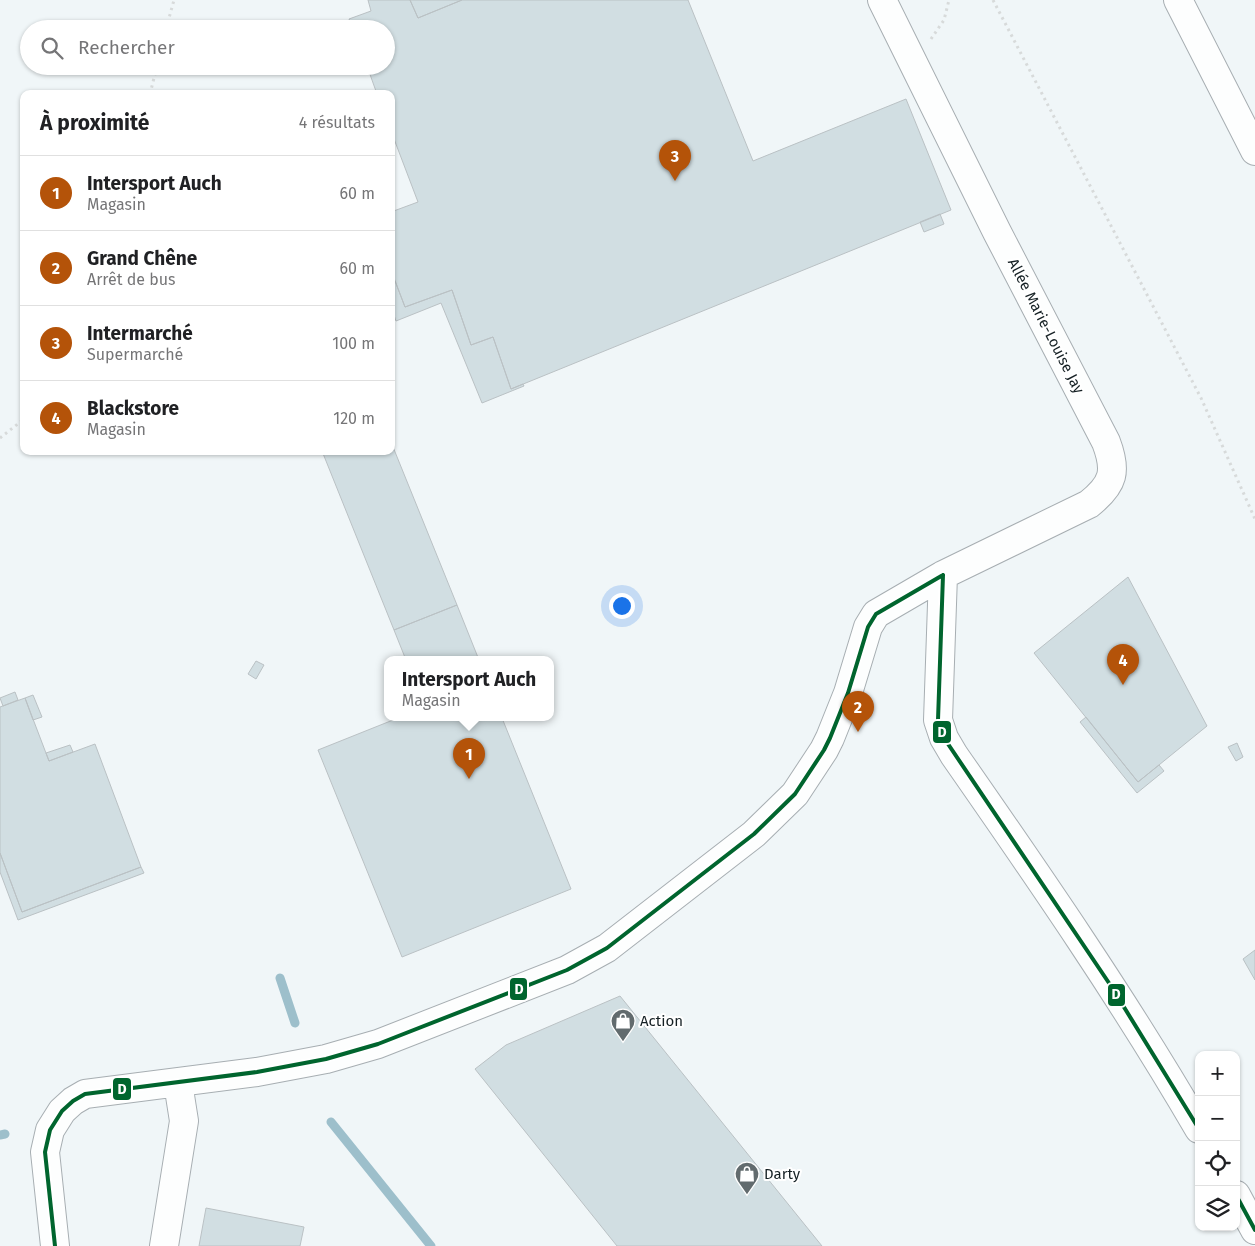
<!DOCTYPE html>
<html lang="fr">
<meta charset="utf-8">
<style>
body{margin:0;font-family:"Fira Sans",sans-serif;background:#f6f6f6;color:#202124}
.controls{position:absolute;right:15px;bottom:15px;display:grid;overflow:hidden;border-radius:10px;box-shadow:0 1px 4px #0004}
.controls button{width:45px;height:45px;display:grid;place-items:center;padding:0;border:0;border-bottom:1px solid #e0e0e0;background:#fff;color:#202124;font:25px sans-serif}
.you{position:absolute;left:621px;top:605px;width:18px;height:18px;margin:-12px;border:4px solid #fff;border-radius:50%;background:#1a73e8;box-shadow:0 0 0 8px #1a73e833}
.badge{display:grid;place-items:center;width:32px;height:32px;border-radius:50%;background:#b45309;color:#fff;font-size:16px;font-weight:700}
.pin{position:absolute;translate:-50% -41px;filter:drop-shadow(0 1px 2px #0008)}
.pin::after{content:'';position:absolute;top:26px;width:18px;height:15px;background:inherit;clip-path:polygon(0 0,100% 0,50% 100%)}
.popup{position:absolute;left:384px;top:656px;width:170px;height:65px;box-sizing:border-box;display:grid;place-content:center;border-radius:10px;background:#fff;filter:drop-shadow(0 1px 4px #0005);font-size:16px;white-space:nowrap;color:#757577}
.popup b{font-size:19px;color:#202124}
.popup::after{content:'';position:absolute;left:50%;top:100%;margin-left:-10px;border:10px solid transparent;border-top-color:#fff}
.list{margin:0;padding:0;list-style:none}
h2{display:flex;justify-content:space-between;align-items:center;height:65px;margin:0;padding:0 20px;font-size:21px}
h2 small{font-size:16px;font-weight:400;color:#757577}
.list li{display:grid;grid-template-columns:32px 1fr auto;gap:15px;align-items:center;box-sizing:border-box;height:75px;padding:0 20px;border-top:1px solid #e0e0e0}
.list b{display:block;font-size:19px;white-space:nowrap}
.list p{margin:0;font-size:16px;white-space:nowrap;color:#757577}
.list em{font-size:16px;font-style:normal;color:#757577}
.icon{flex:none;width:28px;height:28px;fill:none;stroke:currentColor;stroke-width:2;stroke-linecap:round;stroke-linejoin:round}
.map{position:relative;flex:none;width:1255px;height:1246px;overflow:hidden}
.search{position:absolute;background:#fff;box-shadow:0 1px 4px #0004;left:20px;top:20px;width:375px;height:55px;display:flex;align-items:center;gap:12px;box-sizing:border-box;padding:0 18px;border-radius:28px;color:#757577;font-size:19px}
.panel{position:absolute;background:#fff;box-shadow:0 1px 4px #0004;left:20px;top:90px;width:375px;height:365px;border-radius:10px}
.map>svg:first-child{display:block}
</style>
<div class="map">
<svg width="1255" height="1246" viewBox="0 0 1255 1246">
<rect width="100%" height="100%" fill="#f0f6f8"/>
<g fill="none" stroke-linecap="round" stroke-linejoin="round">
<path stroke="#9dbfcb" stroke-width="9" d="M 280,978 L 295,1023
M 331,1122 L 431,1246
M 0,1135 L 5,1134"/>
</g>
<path fill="#d1dee2" stroke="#bac1c4" d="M 368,0 L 410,0 L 418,18 L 462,0 L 688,0 L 753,161 L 906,99 L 951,210 L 511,389 L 493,337 L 471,345 L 452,290 L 405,307 L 391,270 L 391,212 L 418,202 L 391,131 L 391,94 L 377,94 L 367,66 L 386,66 L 386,29 L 353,29 L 349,19 L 371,11 Z
M 410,0 L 462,0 L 418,18 Z
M 940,214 L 944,224 L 924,232 L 920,222 Z
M 395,281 L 405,307 L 452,290 L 471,345 L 493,337 L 511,389 L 523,384 L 524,386 L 482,403 L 441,303 L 396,321 L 391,306 L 391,283 Z
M 391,442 L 457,605 L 394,630 L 322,451 L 391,451 Z
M 1128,577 L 1207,726 L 1138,782 L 1034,653 Z
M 457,605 L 479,660 L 406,660 L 394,630 Z
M 256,661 L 264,665 L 256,679 L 248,674 Z
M 15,692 L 18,700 L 3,706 L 0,698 Z
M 33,695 L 42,717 L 33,720 L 25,698 Z
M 25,698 L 49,761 L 95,744 L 141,867 L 22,912 L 0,853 L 0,707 Z
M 1086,717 L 1138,782 L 1159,765 L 1164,771 L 1137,793 L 1080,722 Z
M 398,718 L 502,718 L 571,889 L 402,957 L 318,750 Z
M 1237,743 L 1243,757 L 1236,761 L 1228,747 Z
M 70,745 L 73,752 L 49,761 L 46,753 Z
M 0,853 L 22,912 L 141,867 L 144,873 L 18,920 L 0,872 Z
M 1255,950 L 1255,980 L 1243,959 Z
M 620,996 L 822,1246 L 617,1246 L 475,1069 L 506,1045 Z
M 206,1208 L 304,1227 L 300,1246 L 199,1246 Z"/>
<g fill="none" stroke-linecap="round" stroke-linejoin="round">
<defs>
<path id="minor" d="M 943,575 L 938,720 L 944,738 L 954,755 C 1039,877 1124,1000 1199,1129
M 1236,1195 L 1255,1230
M 55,1246 L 45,1152 L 50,1130 L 62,1111 L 73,1101 L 85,1094 L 257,1072 L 326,1059 L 378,1044 L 567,970 L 607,948 L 754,834 L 795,794 L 824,750 L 830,738 L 848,693 L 868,627 L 876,614 L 943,575 L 1089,504 C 1114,484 1117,471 1106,442 L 997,232 L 882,0
M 164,1246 L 184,1121 L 178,1083"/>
<path id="highway" d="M 1178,0 L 1255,151"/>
</defs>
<use href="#minor" stroke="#a7aeb2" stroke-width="30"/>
<use href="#highway" stroke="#a7aeb2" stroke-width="30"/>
<path stroke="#d7dada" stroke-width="3" stroke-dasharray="2.5 4" stroke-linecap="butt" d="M 993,0 L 1201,398 L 1255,519
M 166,29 L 174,0
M 931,39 L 944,20 L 949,0
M 150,94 L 157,66
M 0,438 L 24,419"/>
<use href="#minor" stroke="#fdfefe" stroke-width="28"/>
<use href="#highway" stroke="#fdfefe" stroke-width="28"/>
<defs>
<path id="bus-1" d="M 943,575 L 938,720 L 944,738 L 1111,986 L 1199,1129
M 1236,1195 L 1255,1230
M 55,1246 L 45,1152 L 50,1130 L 62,1111 L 73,1101 L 85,1094 L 257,1072 L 326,1059 L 378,1044 L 567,970 L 607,948 L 754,834 L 795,794 L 824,750 L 830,738 L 848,693 L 868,627 L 876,614 L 943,575"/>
</defs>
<use href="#bus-1" stroke="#fff" stroke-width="8"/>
<use href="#bus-1" stroke="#00652e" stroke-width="4"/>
</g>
<defs>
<symbol id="shop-pin" viewBox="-11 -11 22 30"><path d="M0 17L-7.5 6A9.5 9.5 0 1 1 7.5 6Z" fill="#626b6e" stroke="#fff"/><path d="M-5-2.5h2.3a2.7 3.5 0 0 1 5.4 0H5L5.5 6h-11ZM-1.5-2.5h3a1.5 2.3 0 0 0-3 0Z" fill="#fff"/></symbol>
</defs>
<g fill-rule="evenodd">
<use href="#shop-pin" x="609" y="1007" width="28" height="38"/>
<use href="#shop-pin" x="733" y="1160" width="28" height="38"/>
</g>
<g text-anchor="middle" stroke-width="4" stroke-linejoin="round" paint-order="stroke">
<g font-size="15" fill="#152024" stroke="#fff">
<text transform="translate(1046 326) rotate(63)" y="5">Allée Marie-Louise Jay</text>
</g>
<g font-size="15" fill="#152024" stroke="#fff" text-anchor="start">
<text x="640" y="1026">Action</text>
<text x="764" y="1179">Darty</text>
</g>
</g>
<g stroke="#fff" stroke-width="2">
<rect x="932" y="720" width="20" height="24" rx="5" fill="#00652e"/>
<rect x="509" y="977" width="19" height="24" rx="5" fill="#00652e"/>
<rect x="1107" y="983" width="19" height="24" rx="5" fill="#00652e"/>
<rect x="112" y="1077" width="20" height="24" rx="5" fill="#00652e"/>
</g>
<g font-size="14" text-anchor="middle" font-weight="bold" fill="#fff">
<text x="942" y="737">D</text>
<text x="519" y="994">D</text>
<text x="1116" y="999">D</text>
<text x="122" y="1094">D</text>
</g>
</svg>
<div class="controls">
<button>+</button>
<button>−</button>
<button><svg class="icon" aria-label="locate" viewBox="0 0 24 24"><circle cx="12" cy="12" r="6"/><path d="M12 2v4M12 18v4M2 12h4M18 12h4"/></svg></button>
<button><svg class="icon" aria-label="layers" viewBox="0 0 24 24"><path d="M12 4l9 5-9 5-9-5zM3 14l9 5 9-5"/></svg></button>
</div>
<div class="you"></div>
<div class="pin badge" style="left:469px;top:779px">1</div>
<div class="popup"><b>Intersport Auch</b>Magasin</div>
<div class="pin badge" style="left:858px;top:732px">2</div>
<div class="pin badge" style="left:675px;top:181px">3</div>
<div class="pin badge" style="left:1123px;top:685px">4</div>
<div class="search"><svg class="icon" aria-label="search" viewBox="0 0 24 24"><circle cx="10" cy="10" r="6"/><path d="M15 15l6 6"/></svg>Rechercher</div>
<section class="panel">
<h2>À proximité<small>4 résultats</small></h2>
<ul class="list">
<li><span class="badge">1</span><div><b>Intersport Auch</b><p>Magasin</p></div><em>60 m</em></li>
<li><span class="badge">2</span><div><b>Grand Chêne</b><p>Arrêt de bus</p></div><em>60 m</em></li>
<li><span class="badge">3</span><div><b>Intermarché</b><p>Supermarché</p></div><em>100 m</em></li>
<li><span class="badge">4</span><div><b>Blackstore</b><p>Magasin</p></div><em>120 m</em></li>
</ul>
</section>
</div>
